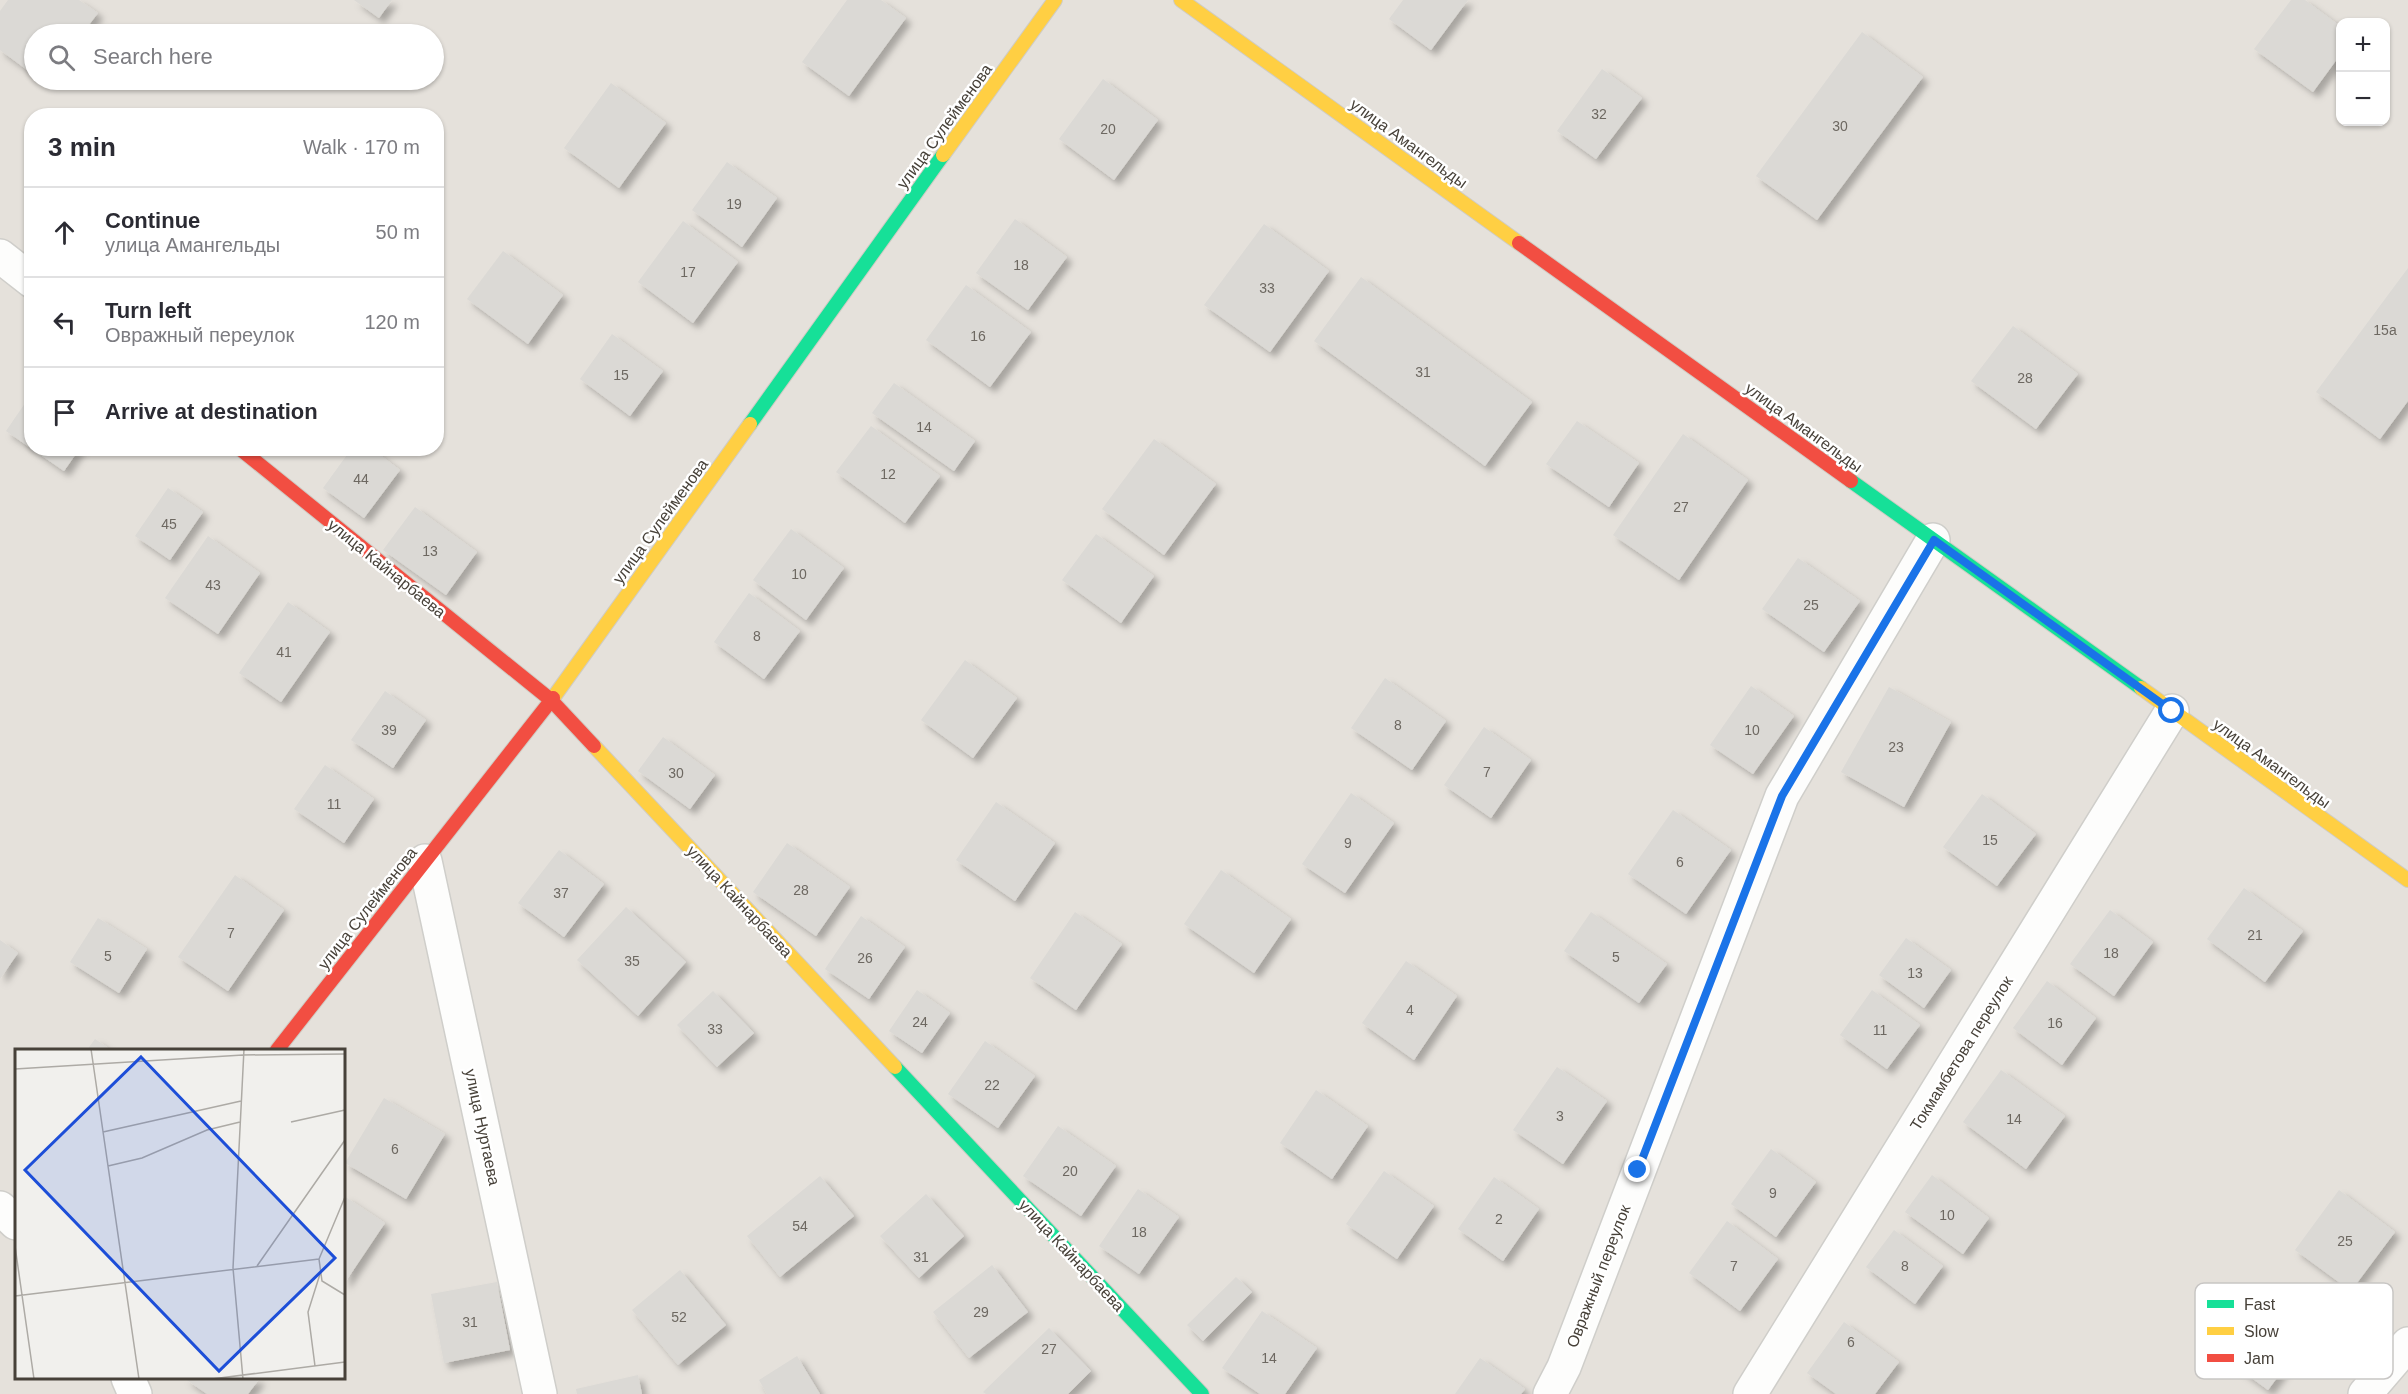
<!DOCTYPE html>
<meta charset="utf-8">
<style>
body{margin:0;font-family:Helvetica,sans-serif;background:#f2f2f3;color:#2b2b33}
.controls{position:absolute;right:18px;top:18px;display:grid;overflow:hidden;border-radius:12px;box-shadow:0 2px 4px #0004}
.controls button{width:54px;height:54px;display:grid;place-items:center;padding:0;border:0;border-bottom:2px solid #e1e1e2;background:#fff;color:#2b2b33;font:30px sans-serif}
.stop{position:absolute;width:18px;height:18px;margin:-14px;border:4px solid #1a73e8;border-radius:50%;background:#fff}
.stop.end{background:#1a73e8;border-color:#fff;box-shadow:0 2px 6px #0008}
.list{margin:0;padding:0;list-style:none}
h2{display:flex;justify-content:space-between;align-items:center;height:78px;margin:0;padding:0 24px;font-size:26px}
h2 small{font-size:20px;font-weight:400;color:#7c7c81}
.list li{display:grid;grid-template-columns:39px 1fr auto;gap:18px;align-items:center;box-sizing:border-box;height:90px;padding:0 24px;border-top:2px solid #e1e1e2}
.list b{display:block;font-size:22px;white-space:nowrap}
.list p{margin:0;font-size:20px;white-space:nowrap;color:#7c7c81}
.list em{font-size:20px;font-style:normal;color:#7c7c81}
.icon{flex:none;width:33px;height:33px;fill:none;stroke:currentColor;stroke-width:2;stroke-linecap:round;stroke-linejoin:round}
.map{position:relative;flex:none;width:2408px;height:1394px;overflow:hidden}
.search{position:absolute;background:#fff;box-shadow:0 2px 4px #0004;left:24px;top:24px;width:420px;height:66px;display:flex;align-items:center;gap:15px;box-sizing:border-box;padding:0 21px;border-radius:33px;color:#7c7c81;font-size:22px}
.panel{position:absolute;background:#fff;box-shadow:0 2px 4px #0004;left:24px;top:108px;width:420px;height:348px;border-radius:24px}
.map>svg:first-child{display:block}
</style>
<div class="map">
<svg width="2408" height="1394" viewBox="0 0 2408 1394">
<defs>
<filter id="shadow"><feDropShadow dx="5.5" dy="5.5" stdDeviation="3" flood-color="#0004"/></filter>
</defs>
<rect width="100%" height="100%" fill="#f1f0ed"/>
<path fill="#e5e1db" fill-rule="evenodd" d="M 0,0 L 2408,0 L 2408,1394 L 0,1394 ZM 2340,22 L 2386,22 L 2386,122 L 2340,122 ZM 34,34 L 434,34 L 434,80 L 34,80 ZM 32,116 L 436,116 L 436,448 L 32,448 ZM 16,1050 L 344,1050 L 344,1378 L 16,1378 Z"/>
<path fill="#dbd9d5" filter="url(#shadow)" d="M 8,0 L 79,0 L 98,13 L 82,34 L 34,34 L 34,75 L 0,50 L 0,11 Z
M 354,0 L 392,0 L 379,18 Z
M 847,0 L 881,0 L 906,18 L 849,96 L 802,62 Z
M 1403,0 L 1468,0 L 1431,50 L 1389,19 Z
M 2291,0 L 2305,0 L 2340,26 L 2340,55 L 2313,92 L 2254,49 Z
M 1862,32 L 1923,77 L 1817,220 L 1756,176 Z
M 1602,69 L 1642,98 L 1596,159 L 1557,131 Z
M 1103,79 L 1158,120 L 1114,180 L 1059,139 Z
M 611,83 L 666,123 L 619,188 L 564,148 Z
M 727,162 L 777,198 L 742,247 L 692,210 Z
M 1015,219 L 1067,257 L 1028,310 L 976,273 Z
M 683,221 L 738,262 L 693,323 L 638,282 Z
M 1264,224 L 1329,271 L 1270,352 L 1204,305 Z
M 503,251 L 563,295 L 528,344 L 467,299 Z
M 2408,268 L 2408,401 L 2380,439 L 2316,392 Z
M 1361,277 L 1532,402 L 1485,466 L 1314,341 Z
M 966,285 L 1031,332 L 990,387 L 926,340 Z
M 2013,326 L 2078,374 L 2036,429 L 1971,381 Z
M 612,334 L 663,371 L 630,416 L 580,379 Z
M 894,383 L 975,441 L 954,471 L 872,413 Z
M 32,393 L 32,448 L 80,448 L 64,471 L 6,431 Z
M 1577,421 L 1639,463 L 1609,507 L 1546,464 Z
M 871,426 L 940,476 L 905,523 L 836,472 Z
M 1683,434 L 1748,480 L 1679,580 L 1613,535 Z
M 1154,439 L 1216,484 L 1164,555 L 1102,509 Z
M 352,448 L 371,448 L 400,470 L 364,518 L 323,488 Z
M 168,488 L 203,512 L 170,560 L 135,536 Z
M 415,507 L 477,552 L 446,595 L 383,550 Z
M 791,529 L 844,568 L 806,620 L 753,580 Z
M 1096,534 L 1154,576 L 1121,623 L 1062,580 Z
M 208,536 L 260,573 L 218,634 L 165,598 Z
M 1798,558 L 1860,601 L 1824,652 L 1762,609 Z
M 749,593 L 800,631 L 764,679 L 714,642 Z
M 288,602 L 330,632 L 281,702 L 239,673 Z
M 965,660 L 1017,698 L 973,758 L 921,720 Z
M 1385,678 L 1446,721 L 1412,770 L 1351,728 Z
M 1751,686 L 1794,716 L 1753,774 L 1710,745 Z
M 1889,687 L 1951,722 L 1904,807 L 1841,772 Z
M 385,691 L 426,720 L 393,768 L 351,740 Z
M 1484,727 L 1531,760 L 1491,818 L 1444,785 Z
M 663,737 L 715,775 L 690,809 L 638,771 Z
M 325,765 L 374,799 L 344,843 L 294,809 Z
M 1351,793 L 1394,823 L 1345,893 L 1302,864 Z
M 1982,794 L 2036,834 L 1997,886 L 1943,847 Z
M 996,802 L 1055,843 L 1015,901 L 956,860 Z
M 1673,810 L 1731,850 L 1686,914 L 1628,874 Z
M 787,843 L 850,887 L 816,936 L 753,892 Z
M 559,850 L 604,884 L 564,937 L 518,903 Z
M 1221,870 L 1291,919 L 1254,973 L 1184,924 Z
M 235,875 L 284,910 L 228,991 L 178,957 Z
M 2244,888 L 2303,931 L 2265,982 L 2207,939 Z
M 626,907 L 686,962 L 638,1016 L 577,960 Z
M 2110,910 L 2153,942 L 2114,996 L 2070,964 Z
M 1075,912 L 1122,944 L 1076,1010 L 1030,978 Z
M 1591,912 L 1667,964 L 1639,1003 L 1564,951 Z
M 861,916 L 905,947 L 869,999 L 825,969 Z
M 98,918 L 147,949 L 119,993 L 70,962 Z
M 1906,938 L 1951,970 L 1924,1008 L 1879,975 Z
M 0,940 L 18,953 L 0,979 Z
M 1406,961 L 1457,996 L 1414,1060 L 1362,1023 Z
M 2047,981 L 2096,1018 L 2062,1065 L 2013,1028 Z
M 917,990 L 950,1013 L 922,1053 L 889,1031 Z
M 1872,990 L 1920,1025 L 1887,1069 L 1840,1035 Z
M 713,991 L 754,1033 L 717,1067 L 677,1025 Z
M 95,1039 L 111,1050 L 87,1050 Z
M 985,1041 L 1035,1076 L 998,1128 L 948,1094 Z
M 1557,1067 L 1607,1101 L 1563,1164 L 1513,1130 Z
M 2001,1070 L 2065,1116 L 2026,1169 L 1963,1122 Z
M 1316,1090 L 1368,1126 L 1332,1179 L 1280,1143 Z
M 384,1098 L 445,1134 L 406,1199 L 345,1163 Z
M 1058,1126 L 1116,1166 L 1081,1216 L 1023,1176 Z
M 1771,1149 L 1816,1182 L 1776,1237 L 1731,1204 Z
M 1384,1171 L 1434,1206 L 1397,1259 L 1346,1224 Z
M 1932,1175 L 1989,1218 L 1963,1254 L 1905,1212 Z
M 820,1176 L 854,1216 L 780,1277 L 747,1236 Z
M 1494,1177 L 1539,1209 L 1503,1261 L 1458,1229 Z
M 1138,1189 L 1179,1217 L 1139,1274 L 1099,1246 Z
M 2339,1190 L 2395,1232 L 2351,1291 L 2295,1250 Z
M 926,1194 L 964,1236 L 919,1278 L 880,1236 Z
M 344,1196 L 385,1223 L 344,1284 Z
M 1727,1221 L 1778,1259 L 1740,1311 L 1689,1273 Z
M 1894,1230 L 1943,1266 L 1915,1304 L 1866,1267 Z
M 992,1265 L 1028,1312 L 969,1358 L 933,1312 Z
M 680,1270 L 726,1325 L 678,1365 L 632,1310 Z
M 1236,1277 L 1252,1292 L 1203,1341 L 1187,1325 Z
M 497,1282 L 510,1350 L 444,1363 L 431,1294 Z
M 2249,1293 L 2308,1336 L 2268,1390 L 2209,1347 Z
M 1262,1311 L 1317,1348 L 1285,1394 L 1260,1394 L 1222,1368 Z
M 1844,1322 L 1899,1362 L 1875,1394 L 1836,1394 L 1807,1373 Z
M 1049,1328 L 1091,1371 L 1068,1394 L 986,1394 L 983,1392 Z
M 797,1356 L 820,1394 L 767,1394 L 759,1380 Z
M 1480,1358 L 1525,1389 L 1521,1394 L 1455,1394 Z
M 638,1375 L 642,1394 L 577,1394 L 576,1389 Z
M 184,1378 L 260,1378 L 248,1394 L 207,1394 Z"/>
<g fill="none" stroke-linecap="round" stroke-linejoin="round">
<defs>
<path id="street" d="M 0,256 L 32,281
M 425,861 L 540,1394
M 0,1208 L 16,1223
M 128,1378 L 135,1394
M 1550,1394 L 1564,1367 L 1782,796 L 1933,540
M 1750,1394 L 2172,711
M 2365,1394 L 2408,1344"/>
<path id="fast" d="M 750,424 L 943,155
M 1851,481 L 2141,688
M 895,1067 L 1202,1394"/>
<path id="slow" d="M 1181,0 L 1519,243
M 943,155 L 1055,0
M 2141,688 L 2408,880
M 553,698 L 750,424
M 594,746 L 895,1067"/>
<path id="jam" d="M 1519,243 L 1851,481
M 239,448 L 551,700 L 594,746
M 277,1050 L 553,698"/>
</defs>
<use href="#street" stroke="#cfceca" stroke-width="36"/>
<use href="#fast" stroke="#cfccc4" stroke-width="16"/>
<use href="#slow" stroke="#cfccc4" stroke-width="16"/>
<use href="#jam" stroke="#cfccc4" stroke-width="16"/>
<use href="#street" stroke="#fdfdfc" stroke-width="33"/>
<use href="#fast" stroke="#16e098" stroke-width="14"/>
<use href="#slow" stroke="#ffcf43" stroke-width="14"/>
<use href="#jam" stroke="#f24e42" stroke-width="14"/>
</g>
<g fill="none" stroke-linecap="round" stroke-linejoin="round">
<path stroke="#1a73e8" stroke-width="8" d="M 1638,1170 L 1782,796 L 1934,540 L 2172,711"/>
</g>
<g text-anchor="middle" stroke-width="5" stroke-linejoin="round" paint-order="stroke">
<g font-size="14" fill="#6d6861">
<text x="1599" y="119">32</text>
<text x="1840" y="131">30</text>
<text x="1108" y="134">20</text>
<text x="734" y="209">19</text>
<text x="1021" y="270">18</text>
<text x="688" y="277">17</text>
<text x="1267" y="293">33</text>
<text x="2385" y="335">15а</text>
<text x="978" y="341">16</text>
<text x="1423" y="377">31</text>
<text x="621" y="380">15</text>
<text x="2025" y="383">28</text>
<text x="924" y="432">14</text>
<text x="888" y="479">12</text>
<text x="361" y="484">44</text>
<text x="1681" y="512">27</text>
<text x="169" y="529">45</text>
<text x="430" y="556">13</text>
<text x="799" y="579">10</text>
<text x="213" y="590">43</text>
<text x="1811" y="610">25</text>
<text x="757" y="641">8</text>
<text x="284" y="657">41</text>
<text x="1398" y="730">8</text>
<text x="389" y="735">39</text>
<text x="1752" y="735">10</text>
<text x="1896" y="752">23</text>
<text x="1487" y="777">7</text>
<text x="676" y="778">30</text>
<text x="334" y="809">11</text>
<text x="1990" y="845">15</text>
<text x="1348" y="848">9</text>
<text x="1680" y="867">6</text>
<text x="801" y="895">28</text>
<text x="561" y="898">37</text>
<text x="231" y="938">7</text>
<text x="2255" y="940">21</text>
<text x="2111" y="958">18</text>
<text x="108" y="961">5</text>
<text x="1616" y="962">5</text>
<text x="865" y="963">26</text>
<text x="632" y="966">35</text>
<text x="1915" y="978">13</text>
<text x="1410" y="1015">4</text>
<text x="920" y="1027">24</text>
<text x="2055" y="1028">16</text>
<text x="715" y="1034">33</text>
<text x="1880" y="1035">11</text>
<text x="992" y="1090">22</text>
<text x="1560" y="1121">3</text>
<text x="2014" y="1124">14</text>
<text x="395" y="1154">6</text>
<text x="1070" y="1176">20</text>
<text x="1773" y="1198">9</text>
<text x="1947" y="1220">10</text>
<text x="1499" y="1224">2</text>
<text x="800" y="1231">54</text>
<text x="1139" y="1237">18</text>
<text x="2345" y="1246">25</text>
<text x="921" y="1262">31</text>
<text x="1734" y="1271">7</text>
<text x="1905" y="1271">8</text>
<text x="981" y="1317">29</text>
<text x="679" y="1322">52</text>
<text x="470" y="1327">31</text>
<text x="1851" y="1347">6</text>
<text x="1049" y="1354">27</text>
<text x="1269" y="1363">14</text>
</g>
<g font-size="16" fill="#474139" stroke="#fff">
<text transform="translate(944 126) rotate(-54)" y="6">улица Сулейменова</text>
<text transform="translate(1409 143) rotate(36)" y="6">улица Амангельды</text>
<text transform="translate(1804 427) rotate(36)" y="6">улица Амангельды</text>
<text transform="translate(660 521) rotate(-54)" y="6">улица Сулейменова</text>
<text transform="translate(387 568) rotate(39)" y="6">улица Кайнарбаева</text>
<text transform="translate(2272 763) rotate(36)" y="6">улица Амангельды</text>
<text transform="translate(740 901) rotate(47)" y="6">улица Кайнарбаева</text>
<text transform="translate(367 908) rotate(-52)" y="6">улица Сулейменова</text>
<text transform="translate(1961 1053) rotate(-58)" y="6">Токмамбетова переулок</text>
<text transform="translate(483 1127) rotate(78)" y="6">улица Нуртаева</text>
<text transform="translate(1072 1255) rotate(47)" y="6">улица Кайнарбаева</text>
<text transform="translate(1598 1276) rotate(-69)" y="6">Овражный переулок</text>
</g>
</g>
<g transform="translate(15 1049)">
<rect width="330" height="330" fill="#f1f0ed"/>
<path fill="none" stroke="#adaaa5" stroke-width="1.5" d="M 76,0 L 124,330M 0,20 L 228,6 L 330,5M 276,73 L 330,61M 88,83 L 226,52M 93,117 L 127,109 L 192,81 L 225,73M 330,148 L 304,210 L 307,232 L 330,246M 0,197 L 19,330M 242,217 L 330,91M 0,247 L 304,210M 300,317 L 293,263 L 305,225M 197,330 L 330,313M 228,330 L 218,219 L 229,0"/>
<path fill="#1d4ed8" fill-opacity="0.15" stroke="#1d4ed8" stroke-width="3" d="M 126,8 L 320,209 L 204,322 L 10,121 Z"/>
<rect width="330" height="330" fill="none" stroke="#474139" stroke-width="3"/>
</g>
<rect x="2195" y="1283" width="198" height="96" rx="9" fill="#fff" stroke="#c8c6c4" stroke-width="1.5"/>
<rect x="2207" y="1300" width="27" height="8" fill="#16e098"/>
<rect x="2207" y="1327" width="27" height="8" fill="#ffcf43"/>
<rect x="2207" y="1354" width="27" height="8" fill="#f24e42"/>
<g font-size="16" fill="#474139">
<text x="2244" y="1310">Fast</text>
<text x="2244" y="1337">Slow</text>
<text x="2244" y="1364">Jam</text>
</g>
</svg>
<div class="controls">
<button>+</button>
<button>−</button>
</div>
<div class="stop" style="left:2172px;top:711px"></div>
<div class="stop end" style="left:1638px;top:1170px"></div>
<div class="search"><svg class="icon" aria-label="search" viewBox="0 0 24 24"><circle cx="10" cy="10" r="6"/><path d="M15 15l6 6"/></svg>Search here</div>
<section class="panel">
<h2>3 min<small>Walk · 170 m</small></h2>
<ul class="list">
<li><svg class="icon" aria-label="ahead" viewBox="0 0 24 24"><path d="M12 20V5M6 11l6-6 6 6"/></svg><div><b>Continue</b><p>улица Амангельды</p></div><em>50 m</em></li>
<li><svg class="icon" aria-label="left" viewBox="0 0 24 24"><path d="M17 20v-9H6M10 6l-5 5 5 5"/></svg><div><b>Turn left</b><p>Овражный переулок</p></div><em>120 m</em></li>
<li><svg class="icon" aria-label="arrive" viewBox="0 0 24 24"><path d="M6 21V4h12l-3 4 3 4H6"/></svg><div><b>Arrive at destination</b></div></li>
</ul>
</section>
</div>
